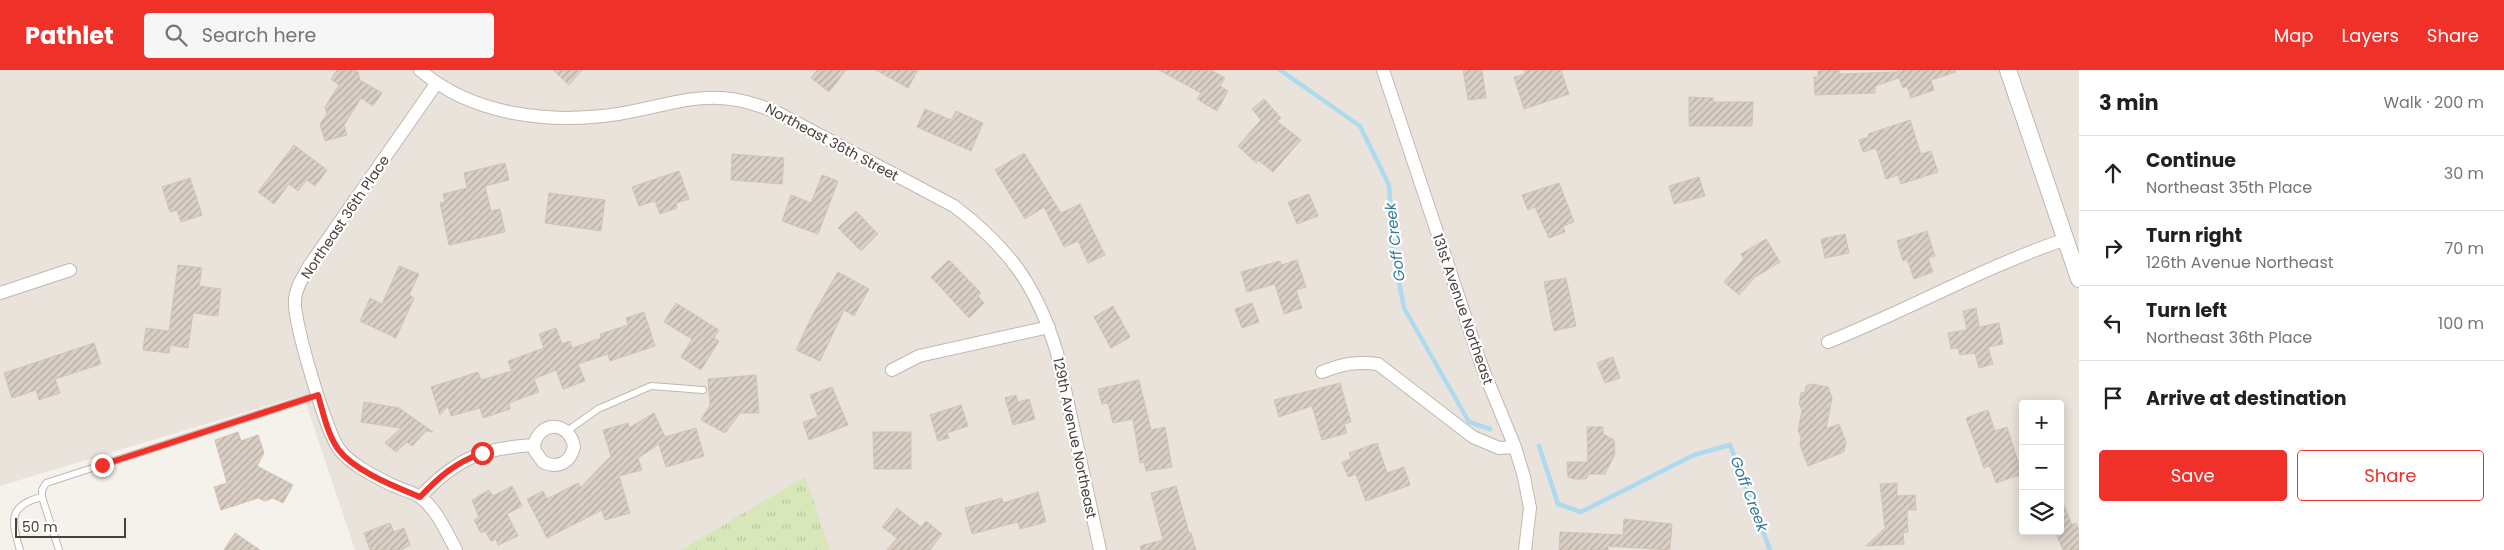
<!DOCTYPE html>
<meta charset="utf-8">
<style>
body{margin:0;font-family:Poppins,sans-serif;background:#f6f6f6;color:#202124}
.controls{position:absolute;right:15px;bottom:15px;display:grid;overflow:hidden;border-radius:5px;box-shadow:0 2px 12px #0003}
.controls button{width:45px;height:45px;display:grid;place-items:center;padding:0;border:0;border-bottom:1px solid #e0e0e0;background:#fff;color:#202124;font:25px sans-serif}
.scale{position:absolute;left:15px;bottom:12px;width:111px;box-sizing:border-box;padding-left:5px;border:2px solid #4a423a;border-top:0;font-size:14px;line-height:18px;white-space:nowrap;color:#4a423a;-webkit-text-stroke:4px #fff;paint-order:stroke}
.stop{position:absolute;width:15px;height:15px;margin:-11px;border:4px solid #ef312a;border-radius:50%;background:#fff}
.stop.end{background:#ef312a;border-color:#fff;box-shadow:0 1px 5px #0008}
.list{margin:0;padding:0;list-style:none}
h2{display:flex;justify-content:space-between;align-items:center;height:65px;margin:0;padding:0 20px;font-size:21px}
h2 small{font-size:16px;font-weight:400;color:#757577}
.list li{display:grid;grid-template-columns:32px 1fr auto;gap:15px;align-items:center;box-sizing:border-box;height:75px;padding:0 20px;border-top:1px solid #e0e0e0}
.list b{display:block;font-size:19px;white-space:nowrap}
.list p{margin:0;font-size:16px;white-space:nowrap;color:#757577}
.list em{font-size:16px;font-style:normal;color:#757577}
.actions{display:flex;gap:10px;padding:15px 20px}
.actions a{flex:1;padding:11px 0;border:1px solid #ef312a;border-radius:5px;text-align:center;font-size:18px;color:#ef312a}
.actions .main{background:#ef312a;color:#fff}
.icon{flex:none;width:28px;height:28px;fill:none;stroke:currentColor;stroke-width:2;stroke-linecap:round;stroke-linejoin:round}
.map{position:relative;flex:none;width:2079px;height:480px;overflow:hidden}
header{display:flex;align-items:center;gap:30px;box-sizing:border-box;height:70px;padding:0 25px;background:#ef312a;color:#fff}
header strong{font-size:24px}
nav{display:flex;gap:28px;margin-inline-start:auto;font-size:18px}
.search{width:350px;height:45px;background:#f6f6f6;display:flex;align-items:center;gap:12px;box-sizing:border-box;padding:0 18px;border-radius:5px;color:#757577;font-size:19px}
main{display:flex}
aside{flex:1;background:#fff}
.map>svg:first-child{display:block}
</style>
<header>
<strong>Pathlet</strong>
<div class="search"><svg class="icon" aria-label="search" viewBox="0 0 24 24"><circle cx="10" cy="10" r="6"/><path d="M15 15l6 6"/></svg>Search here</div>
<nav><a>Map</a><a>Layers</a><a>Share</a></nav>
</header>
<main>
<div class="map">
<svg width="2079" height="480" viewBox="0 0 2079 480">
<defs>
<pattern id="park-tufts" width="24" height="20" patternUnits="userSpaceOnUse" patternTransform="scale(1.25)"><rect width="24" height="20" fill="#d7e7b8"/><path d="M3 7l-1-3M5 7V3M7 7l1-3M15 17l-1-3M17 17v-4M19 17l1-3" fill="none" stroke="#bac79f"/></pattern>
<pattern id="building-hatch" width="6" height="6" patternUnits="userSpaceOnUse" patternTransform="scale(1.25)"><rect width="6" height="6" fill="#dacfc5"/><path d="M-1 1l2-2M0 6l6-6M5 7l2-2" fill="none" stroke="#b3aaa1"/></pattern>
</defs>
<rect width="100%" height="100%" fill="#f5f2ec"/>
<path fill="#e9e3db" fill-rule="evenodd" d="M 0,0 L 2079,0 L 2079,480 L 355,480 L 303,325 L 0,416 ZM 2023,334 L 2060,334 L 2060,461 L 2023,461 Z"/>
<path fill="url(#park-tufts)" d="M 805,407 L 830,480 L 681,480 Z"/>
<g fill="none" stroke-linecap="round" stroke-linejoin="round">
<path stroke="#addaee" stroke-width="4.5" d="M 1280,0 L 1360,56 L 1389,115 L 1393,180 L 1404,238 L 1469,352 L 1490,359
M 1539,376 L 1558,434 L 1581,442 L 1694,385 L 1730,375 L 1770,480"/>
</g>
<path fill="url(#building-hatch)" stroke="#d1c3b6" d="M 337,0 L 355,0 L 358,2 L 360,10 L 382,23 L 373,36 L 361,28 L 344,55 L 347,65 L 325,71 L 320,54 L 327,44 L 325,37 L 339,15 L 331,9 Z
M 553,0 L 582,0 L 569,15 Z
M 817,0 L 846,0 L 829,22 L 811,8 Z
M 876,0 L 918,0 L 908,18 Z
M 1159,0 L 1211,0 L 1225,8 L 1220,16 L 1228,21 L 1217,41 L 1197,29 L 1201,23 Z
M 1463,0 L 1482,0 L 1486,28 L 1468,30 Z
M 1524,0 L 1561,0 L 1569,24 L 1524,39 L 1514,7 L 1525,4 Z
M 1818,0 L 1839,0 L 1840,4 L 1897,2 L 1897,0 L 1955,0 L 1956,2 L 1931,10 L 1934,20 L 1911,28 L 1907,16 L 1903,18 L 1899,8 L 1875,16 L 1875,23 L 1815,25 L 1814,7 L 1818,7 Z
M 1689,27 L 1713,28 L 1713,32 L 1753,32 L 1752,56 L 1689,56 Z
M 1264,29 L 1281,48 L 1277,51 L 1301,70 L 1273,102 L 1258,90 L 1256,93 L 1238,76 L 1261,50 L 1252,39 Z
M 925,39 L 951,50 L 956,41 L 983,53 L 971,81 L 917,57 Z
M 1910,50 L 1921,84 L 1931,81 L 1938,102 L 1901,114 L 1898,105 L 1886,109 L 1876,78 L 1863,82 L 1859,70 L 1869,67 L 1868,64 Z
M 294,75 L 327,100 L 315,116 L 307,110 L 298,121 L 289,114 L 274,134 L 258,122 Z
M 1024,83 L 1061,143 L 1080,134 L 1105,185 L 1088,193 L 1078,171 L 1064,177 L 1044,137 L 1025,149 L 995,100 Z
M 732,84 L 784,88 L 782,114 L 731,110 Z
M 505,93 L 509,110 L 485,116 L 491,141 L 500,139 L 505,162 L 449,175 L 440,133 L 445,132 L 443,124 L 467,118 L 464,103 Z
M 679,101 L 689,129 L 676,133 L 677,138 L 660,144 L 655,131 L 639,136 L 632,117 Z
M 822,105 L 838,111 L 818,164 L 782,151 L 791,125 L 811,133 Z
M 1699,107 L 1705,126 L 1674,134 L 1669,116 Z
M 190,108 L 202,145 L 181,152 L 177,140 L 170,142 L 162,117 Z
M 1559,113 L 1574,152 L 1563,156 L 1565,162 L 1549,168 L 1535,137 L 1528,140 L 1522,125 Z
M 549,123 L 605,130 L 601,161 L 545,153 Z
M 1309,124 L 1318,146 L 1297,154 L 1288,132 Z
M 856,141 L 878,164 L 861,181 L 838,158 Z
M 1927,161 L 1935,186 L 1928,188 L 1933,202 L 1914,209 L 1907,189 L 1903,191 L 1897,171 Z
M 1845,164 L 1849,183 L 1825,188 L 1821,169 Z
M 1766,169 L 1780,192 L 1754,208 L 1739,225 L 1724,212 L 1744,189 L 1741,184 Z
M 949,190 L 981,223 L 978,226 L 984,233 L 969,248 L 931,207 Z
M 1297,190 L 1306,217 L 1296,220 L 1302,238 L 1284,244 L 1275,214 L 1247,222 L 1241,202 L 1280,191 L 1281,195 Z
M 178,195 L 202,198 L 199,216 L 221,219 L 218,246 L 193,243 L 188,278 L 170,275 L 169,283 L 143,280 L 146,258 L 169,261 Z
M 399,196 L 419,204 L 409,225 L 414,228 L 396,268 L 360,251 L 370,228 L 382,234 Z
M 838,202 L 869,219 L 854,246 L 844,240 L 820,291 L 796,280 L 812,246 Z
M 1566,208 L 1576,256 L 1554,261 L 1544,212 Z
M 676,233 L 719,260 L 714,268 L 719,271 L 701,300 L 681,287 L 692,269 L 664,252 Z
M 1252,233 L 1259,252 L 1242,258 L 1235,239 Z
M 1113,236 L 1130,267 L 1111,278 L 1094,247 Z
M 1976,238 L 1979,257 L 1999,253 L 2003,274 L 1988,277 L 1993,294 L 1979,298 L 1975,283 L 1960,285 L 1958,278 L 1951,279 L 1948,263 L 1967,260 L 1963,241 Z
M 644,242 L 655,276 L 610,291 L 608,284 L 578,294 L 585,311 L 563,319 L 556,300 L 534,309 L 539,322 L 509,333 L 510,339 L 483,348 L 480,338 L 451,346 L 448,336 L 440,345 L 431,317 L 478,302 L 481,310 L 512,301 L 508,291 L 544,278 L 539,264 L 556,258 L 562,274 L 570,271 L 572,278 L 601,268 L 600,264 L 628,255 L 626,248 Z
M 94,273 L 101,294 L 55,309 L 60,323 L 39,330 L 36,320 L 12,328 L 4,303 Z
M 1613,287 L 1620,308 L 1605,313 L 1597,293 Z
M 756,305 L 759,343 L 740,343 L 725,363 L 701,350 L 710,335 L 708,309 Z
M 1139,310 L 1151,360 L 1165,357 L 1172,397 L 1146,401 L 1144,392 L 1140,393 L 1133,349 L 1113,353 L 1108,333 L 1102,334 L 1098,319 Z
M 1340,313 L 1351,352 L 1344,354 L 1347,363 L 1322,370 L 1312,336 L 1279,347 L 1274,330 Z
M 1811,314 L 1828,317 L 1832,328 L 1826,359 L 1839,354 L 1846,372 L 1844,382 L 1808,396 L 1800,375 L 1801,367 L 1798,360 L 1802,340 L 1799,334 L 1801,323 L 1805,322 L 1806,316 Z
M 832,317 L 848,355 L 809,370 L 803,352 L 818,347 L 810,325 Z
M 1016,325 L 1018,332 L 1029,329 L 1035,349 L 1013,355 L 1005,328 Z
M 364,332 L 399,338 L 433,362 L 426,361 L 412,376 L 407,372 L 396,382 L 385,373 L 401,358 L 361,352 Z
M 961,335 L 968,356 L 947,363 L 949,368 L 938,371 L 930,345 Z
M 1988,340 L 1995,361 L 2007,357 L 2022,404 L 1996,413 L 1990,396 L 1984,398 L 1966,348 Z
M 654,343 L 665,367 L 696,358 L 704,386 L 666,397 L 659,374 L 638,388 L 642,400 L 619,406 L 630,443 L 605,450 L 602,440 L 547,468 L 527,429 L 543,421 L 547,429 L 578,413 L 581,417 L 611,386 L 603,360 L 628,353 L 629,358 Z
M 1587,357 L 1603,357 L 1603,364 L 1614,370 L 1615,384 L 1605,404 L 1589,404 L 1586,409 L 1574,409 L 1568,407 L 1567,392 L 1588,392 Z
M 238,362 L 241,371 L 258,365 L 264,383 L 257,396 L 293,415 L 283,433 L 273,428 L 265,431 L 258,428 L 221,440 L 214,417 L 227,413 L 215,370 Z
M 873,362 L 911,362 L 911,399 L 874,399 Z
M 1377,373 L 1387,403 L 1404,397 L 1410,415 L 1366,431 L 1356,404 L 1348,407 L 1342,392 L 1351,389 L 1349,383 Z
M 1897,413 L 1897,426 L 1915,425 L 1916,440 L 1907,440 L 1908,462 L 1903,463 L 1904,474 L 1866,476 L 1885,458 L 1880,414 Z
M 512,416 L 522,436 L 507,444 L 518,466 L 498,475 L 496,469 L 491,471 L 485,461 L 481,463 L 474,450 L 479,447 L 472,430 L 489,420 L 493,426 Z
M 1176,416 L 1189,463 L 1191,463 L 1196,480 L 1141,480 L 1140,476 L 1163,470 L 1151,423 Z
M 1038,422 L 1046,452 L 1020,459 L 1018,452 L 972,464 L 965,438 L 1002,428 L 1003,433 Z
M 2060,426 L 2072,455 L 2076,453 L 2079,461 L 2079,480 L 2063,480 L 2057,466 L 2057,461 L 2060,461 Z
M 897,438 L 921,457 L 926,451 L 942,464 L 930,480 L 887,480 L 897,468 L 882,457 Z
M 1624,449 L 1672,454 L 1670,480 L 1608,476 L 1608,480 L 1559,480 L 1560,462 L 1623,465 Z
M 390,453 L 394,462 L 404,458 L 410,475 L 401,480 L 370,480 L 364,463 Z
M 235,463 L 260,480 L 224,480 Z"/>
<g fill="none" stroke-linecap="round" stroke-linejoin="round">
<defs>
<path id="service" d="M 567,361 L 598,339 L 651,316 L 703,320
M 20,480 C 11,451 8,435 42,427
M 59,480 L 42,427 L 42,420 L 46,413 L 318,325"/>
<path id="minor" d="M 420,0 C 473,46 551,54 618,44 C 683,33 713,14 778,43 L 954,136 C 1009,178 1037,216 1057,283 L 1100,480
M 1383,0 L 1482,297 L 1515,377 L 1524,407 L 1530,438 L 1525,480
M 436,14 L 309,196 C 303,207 295,219 295,231 C 293,251 327,364 339,379 C 351,395 374,406 392,415 C 401,419 412,422 420,427 C 436,438 447,463 456,480
M 0,223 L 70,200
M 1828,272 C 1908,240 1984,197 2066,169
M 892,300 L 919,286 L 1049,257
M 1322,302 C 1342,294 1357,291 1378,294 L 1473,367 L 1499,378 L 1515,377
M 420,427 C 456,389 481,378 534,375 L 535,381 L 543,392 C 558,399 570,393 574,377 C 570,351 540,350 534,375"/>
<path id="tertiary" d="M 2008,0 L 2079,209"/>
</defs>
<use href="#service" stroke="#c1b8af" stroke-width="8"/>
<use href="#minor" stroke="#c1b8af" stroke-width="14"/>
<use href="#tertiary" stroke="#c1b8af" stroke-width="18"/>
<use href="#service" stroke="#fff" stroke-width="6"/>
<use href="#minor" stroke="#fff" stroke-width="12"/>
<use href="#tertiary" stroke="#fff" stroke-width="16"/>
</g>
<g fill="none" stroke-linecap="round" stroke-linejoin="round">
<path stroke="#ef312a" stroke-width="6" d="M 102,395 L 318,325 C 323,342 327,363 338,379 C 354,401 396,417 420,427 C 440,406 455,393 482,383"/>
</g>
<g text-anchor="middle" stroke-width="4.5" stroke-linejoin="round" paint-order="stroke">
<g font-size="14" fill="#4a423a" stroke="#fff">
<text transform="translate(832 72) rotate(28)" y="5">Northeast 36th Street</text>
<text transform="translate(345 147) rotate(-56)" y="5">Northeast 36th Place</text>
<text transform="translate(1463 239) rotate(71)" y="5">131st Avenue Northeast</text>
<text transform="translate(1075 368) rotate(78)" y="5">129th Avenue Northeast</text>
</g>
<g font-size="15" font-style="italic" fill="#317a9a" stroke="#fff">
<text transform="translate(1395 172) rotate(-97)" y="5">Goff Creek</text>
<text transform="translate(1749 424) rotate(69)" y="5">Goff Creek</text>
</g>
</g>
</svg>
<div class="controls">
<button>+</button>
<button>−</button>
<button><svg class="icon" aria-label="layers" viewBox="0 0 24 24"><path d="M12 4l9 5-9 5-9-5zM3 14l9 5 9-5"/></svg></button>
</div>
<div class="scale">50 m</div>
<div class="stop" style="left:482px;top:383px"></div>
<div class="stop end" style="left:102px;top:395px"></div>
</div>
<aside>
<h2>3 min<small>Walk · 200 m</small></h2>
<ul class="list">
<li><svg class="icon" aria-label="ahead" viewBox="0 0 24 24"><path d="M12 20V5M6 11l6-6 6 6"/></svg><div><b>Continue</b><p>Northeast 35th Place</p></div><em>30 m</em></li>
<li><svg class="icon" aria-label="right" viewBox="0 0 24 24"><path d="M7 20v-9h11M14 6l5 5-5 5"/></svg><div><b>Turn right</b><p>126th Avenue Northeast</p></div><em>70 m</em></li>
<li><svg class="icon" aria-label="left" viewBox="0 0 24 24"><path d="M17 20v-9H6M10 6l-5 5 5 5"/></svg><div><b>Turn left</b><p>Northeast 36th Place</p></div><em>100 m</em></li>
<li><svg class="icon" aria-label="arrive" viewBox="0 0 24 24"><path d="M6 21V4h12l-3 4 3 4H6"/></svg><div><b>Arrive at destination</b></div></li>
</ul>
<div class="actions"><a class="main">Save</a><a>Share</a></div>
</aside>
</main>
